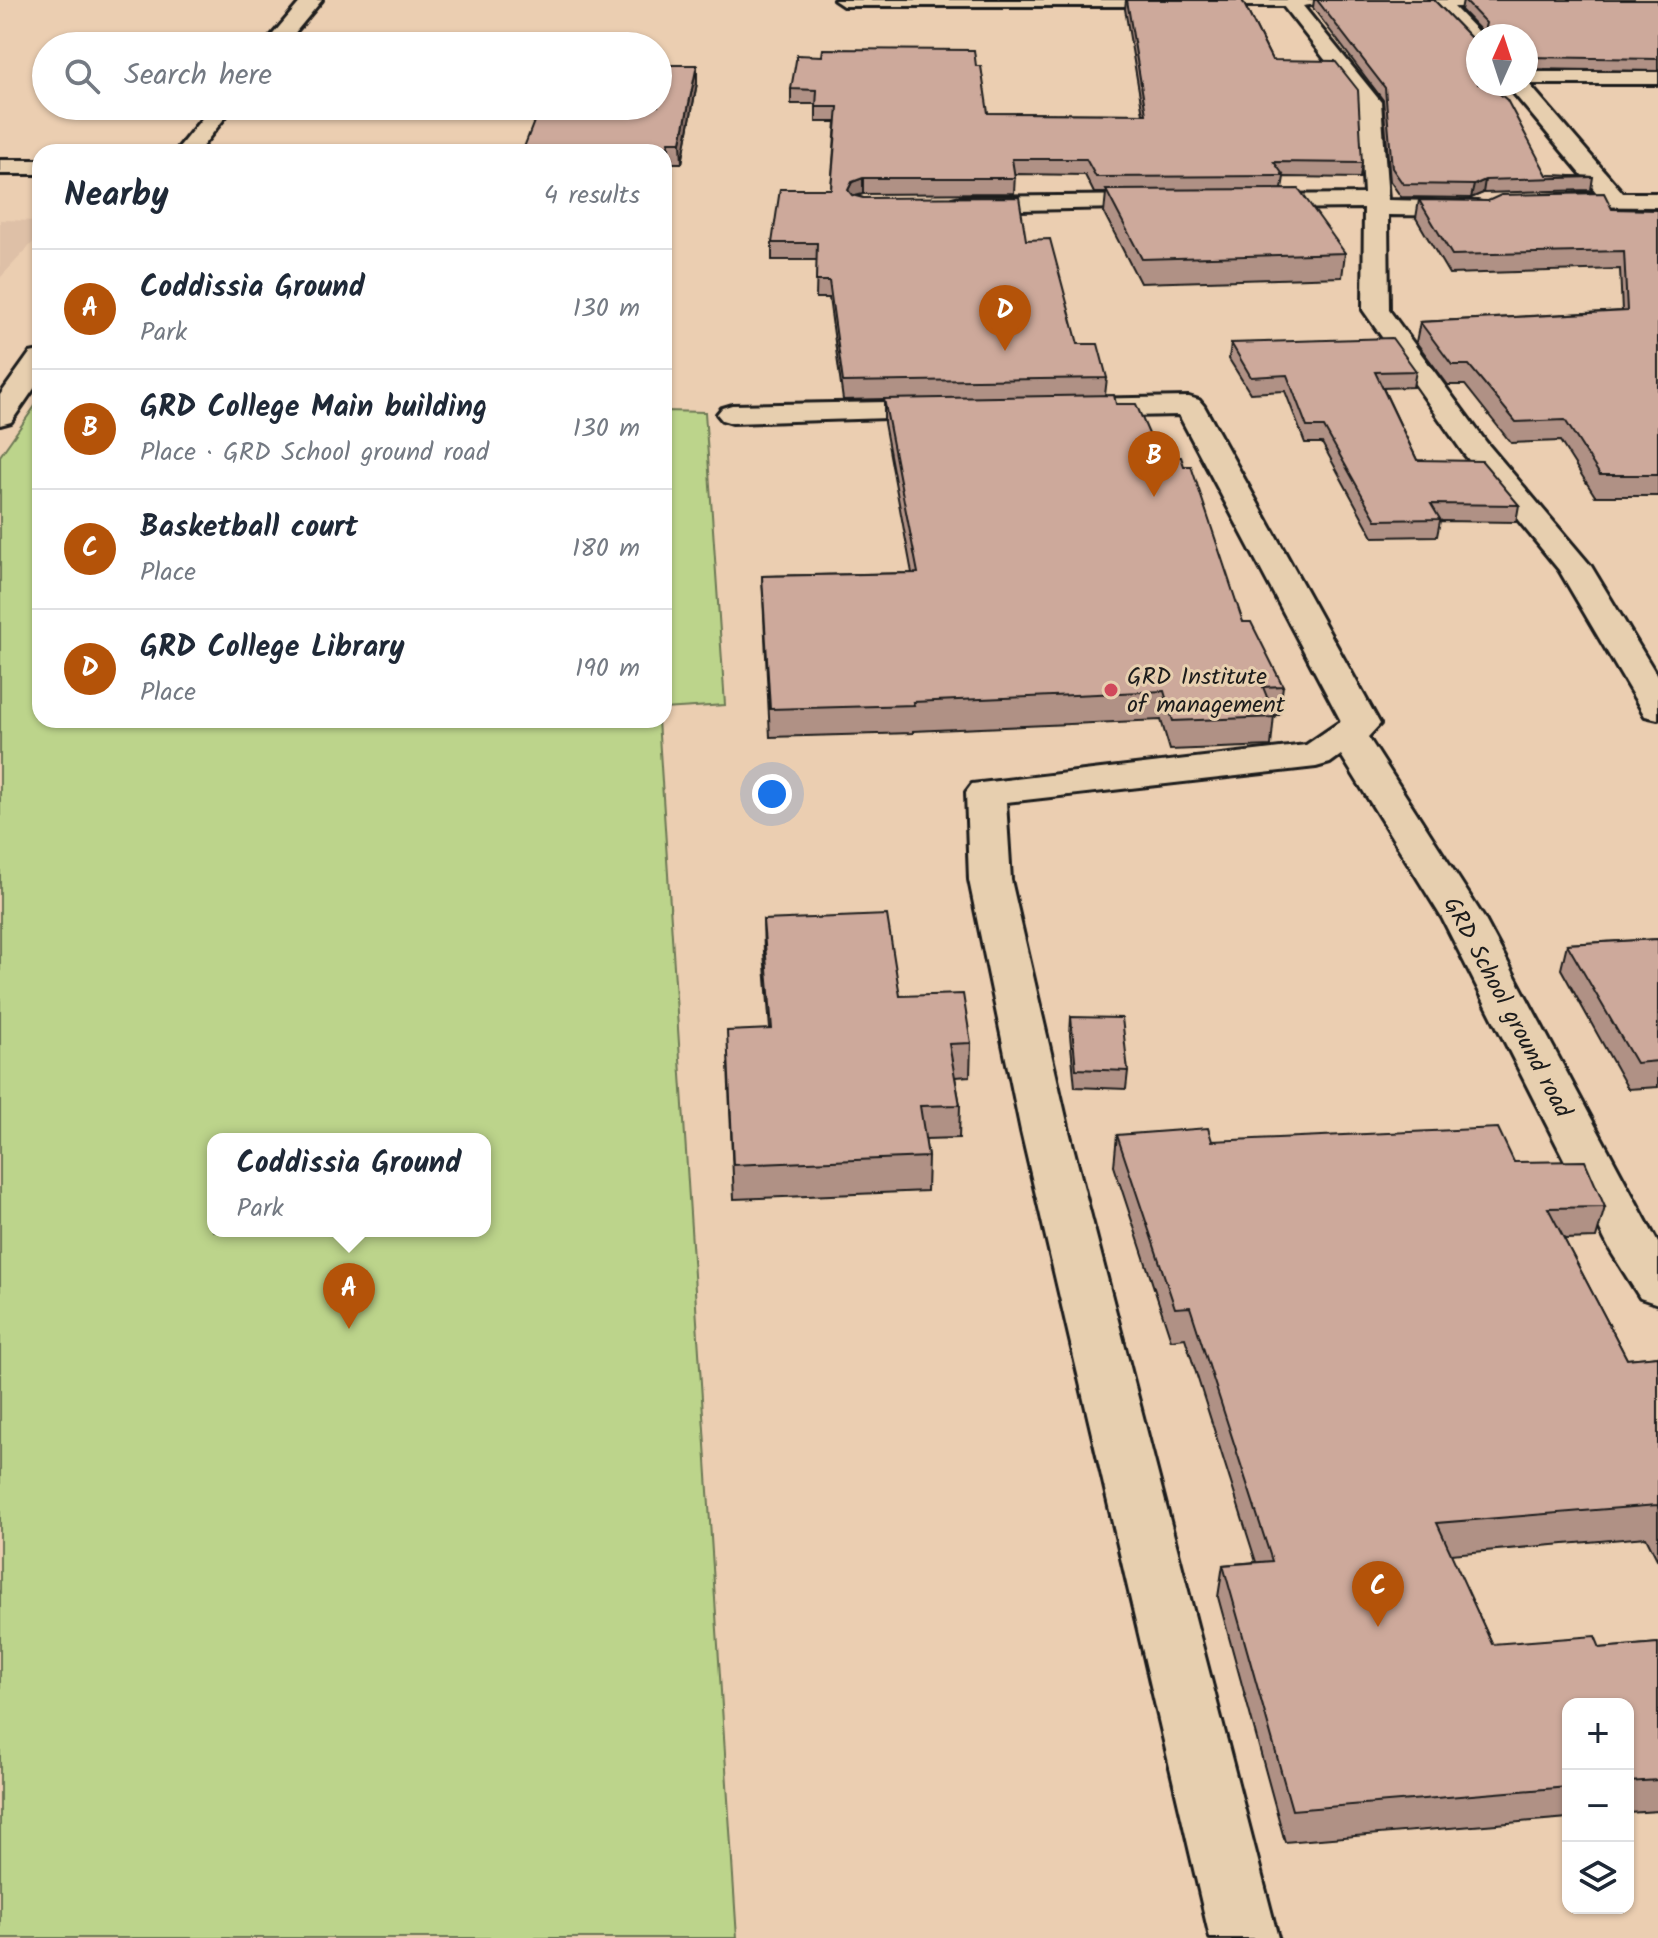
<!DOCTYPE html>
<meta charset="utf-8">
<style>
body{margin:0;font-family:Kalam,sans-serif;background:#f2f2f3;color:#1f2937}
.controls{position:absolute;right:24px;bottom:24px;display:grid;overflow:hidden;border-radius:16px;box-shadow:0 2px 6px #0004}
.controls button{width:72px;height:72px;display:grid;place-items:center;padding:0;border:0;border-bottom:2px solid #e0e1e3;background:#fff;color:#1f2937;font:40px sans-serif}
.compass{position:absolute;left:1466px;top:24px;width:72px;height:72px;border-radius:50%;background:#fff;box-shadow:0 2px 6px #0004;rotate:3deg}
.you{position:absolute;left:772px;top:794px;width:28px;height:28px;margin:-20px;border:6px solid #fff;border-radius:50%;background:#1a73e8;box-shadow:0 0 0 12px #1a73e833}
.badge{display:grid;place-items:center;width:52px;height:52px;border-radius:50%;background:#b45309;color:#fff;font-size:26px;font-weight:700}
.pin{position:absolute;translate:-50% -66px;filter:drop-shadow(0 2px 4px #0008)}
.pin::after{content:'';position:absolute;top:42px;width:28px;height:24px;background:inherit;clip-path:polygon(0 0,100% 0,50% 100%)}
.popup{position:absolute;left:207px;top:1133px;width:284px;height:104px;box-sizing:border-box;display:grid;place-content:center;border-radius:16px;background:#fff;filter:drop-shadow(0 2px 6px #0005);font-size:26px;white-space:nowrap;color:#747a83}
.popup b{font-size:30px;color:#1f2937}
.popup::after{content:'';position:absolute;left:50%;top:100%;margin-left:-16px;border:16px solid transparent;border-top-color:#fff}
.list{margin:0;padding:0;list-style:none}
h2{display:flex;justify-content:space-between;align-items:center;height:104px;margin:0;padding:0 32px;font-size:34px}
h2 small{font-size:26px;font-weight:400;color:#747a83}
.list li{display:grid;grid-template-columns:52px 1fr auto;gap:24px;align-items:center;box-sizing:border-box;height:120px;padding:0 32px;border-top:2px solid #e0e1e3}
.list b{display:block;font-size:30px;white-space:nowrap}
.list p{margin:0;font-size:26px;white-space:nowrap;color:#747a83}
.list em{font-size:26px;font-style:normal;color:#747a83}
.icon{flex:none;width:44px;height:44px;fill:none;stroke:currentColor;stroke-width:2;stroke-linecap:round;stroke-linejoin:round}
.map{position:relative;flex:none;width:1658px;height:1938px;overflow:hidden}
.search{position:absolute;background:#fff;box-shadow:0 2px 6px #0004;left:32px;top:32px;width:640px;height:88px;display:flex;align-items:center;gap:20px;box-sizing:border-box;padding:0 28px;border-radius:44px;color:#747a83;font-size:30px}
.panel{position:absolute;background:#fff;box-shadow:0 2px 6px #0004;left:32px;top:144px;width:640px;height:584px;border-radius:24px}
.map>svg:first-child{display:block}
</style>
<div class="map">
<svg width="1658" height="1938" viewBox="0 0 1658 1938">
<rect width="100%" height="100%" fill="#ebceb1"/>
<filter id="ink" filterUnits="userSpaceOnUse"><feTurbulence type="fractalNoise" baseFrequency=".0125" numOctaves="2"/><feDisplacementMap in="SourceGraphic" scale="16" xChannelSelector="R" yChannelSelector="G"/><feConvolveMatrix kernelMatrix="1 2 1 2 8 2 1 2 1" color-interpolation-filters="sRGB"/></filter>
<g filter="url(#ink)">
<path fill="#dec0a7" d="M 0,220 L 40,221 L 40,235 L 0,278 Z"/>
<path fill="#bcd48b" stroke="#6c7854" stroke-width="2" fill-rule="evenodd" d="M 40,399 L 40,720 L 658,720 L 737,1938 L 0,1938 L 0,456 ZM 213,1139 L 485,1139 L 485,1231 L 213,1231 Z
M 664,411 L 705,412 L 725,705 L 664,709 Z"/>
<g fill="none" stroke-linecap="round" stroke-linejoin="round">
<defs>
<path id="minor" d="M 302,0 L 322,0 L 284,46 L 263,46 Z
M 834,0 L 1320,0 L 1317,4 L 1303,6 L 1381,102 L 1388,200 L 1477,202 L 1486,204 L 1489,209 L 1486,214 L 1477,216 L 1388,215 L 1389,310 L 1486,442 L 1591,566 L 1658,677 L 1658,719 L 1645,716 L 1559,570 L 1464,454 L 1363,310 L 1364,208 L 1249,209 L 1240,207 L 1237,202 L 1240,197 L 1249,195 L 1364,194 L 1359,103 L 1283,6 L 843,6 Z
M 1429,0 L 1530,0 L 1531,1 L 1521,7 L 1454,7 L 1482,36 L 1478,36 L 1478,49 L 1471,47 Z
M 1526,72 L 1658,72 L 1658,84 L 1529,84 L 1623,193 L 1658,193 L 1658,207 L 1541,206 L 1538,201 L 1541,196 L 1597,193 L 1506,84 L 1526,84 Z
M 212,106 L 234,106 L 198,152 L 175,152 Z
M 0,160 L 40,160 L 40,174 L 0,174 Z
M 1164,195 L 1173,197 L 1176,202 L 1173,207 L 961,211 L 952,209 L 949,204 L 952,199 L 961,197 Z
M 40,351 L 40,380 L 11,422 L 0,425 L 0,395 L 30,353 Z
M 1189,397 L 1199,400 L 1204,406 L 1380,724 L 1368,737 L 1484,918 L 1658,1243 L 1658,1304 L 1640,1298 L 1610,1250 L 1442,918 L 1341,755 L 1330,763 L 1316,767 L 1006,802 L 1011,880 L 1069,1131 L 1278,1938 L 1210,1938 L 1021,1131 L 969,880 L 966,792 L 972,784 L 1306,745 L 1341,721 L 1179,415 L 1079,417 L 1069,414 L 1064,408 L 1069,402 L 1079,399 Z
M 942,401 L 952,404 L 957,410 L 952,416 L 732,423 L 722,420 L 717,414 L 722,408 L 732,405 Z"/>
</defs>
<use href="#minor" stroke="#1c1c1c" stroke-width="6"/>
<use href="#minor" fill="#e7cfaf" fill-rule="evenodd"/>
</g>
<path fill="#b09185" stroke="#1c1c1c" stroke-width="2" d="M 1126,0 L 1242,0 L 1272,60 L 1362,163 L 1360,178 L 1284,177 L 1282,189 L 1345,253 L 1342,277 L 1140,283 L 1104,213 L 1106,193 L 1094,193 L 1085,175 L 1015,174 L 1014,193 L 863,194 L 856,196 L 1026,240 L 1078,344 L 1107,378 L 1105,395 L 1116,404 L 1159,457 L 1243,622 L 1283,686 L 1279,715 L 1274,715 L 1271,746 L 1170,750 L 1161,720 L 913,731 L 913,733 L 770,737 L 762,576 L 912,573 L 884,423 L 884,399 L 843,400 L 829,298 L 816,298 L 817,260 L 772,260 L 772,243 L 831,189 L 836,122 L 816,122 L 816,104 L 791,104 L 791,89 L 976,66 L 988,113 L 1143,114 L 1125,9 Z
M 1314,0 L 1434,0 L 1471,38 L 1478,40 L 1478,84 L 1547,175 L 1593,177 L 1591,190 L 1483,193 L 1471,198 L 1401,197 L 1390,181 L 1383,100 L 1313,8 Z
M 1463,0 L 1658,0 L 1658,71 L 1526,69 L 1526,36 L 1484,34 L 1461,10 Z
M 664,65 L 697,65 L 697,83 L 682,163 L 669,163 L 667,171 L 664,171 L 664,152 L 524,152 L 540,108 L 521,108 L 521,106 L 658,106 Z
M 1419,200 L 1658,210 L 1658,496 L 1595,496 L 1560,441 L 1511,443 L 1465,385 L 1448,385 L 1416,342 L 1420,322 L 1622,311 L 1620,269 L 1449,274 L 1416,218 Z
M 1231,343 L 1416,371 L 1413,387 L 1383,388 L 1417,460 L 1519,505 L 1516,522 L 1440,521 L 1437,536 L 1373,537 L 1322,443 L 1305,443 L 1285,391 L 1250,393 L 1229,359 Z
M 763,920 L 900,996 L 971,1043 L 970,1076 L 955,1077 L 960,1105 L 959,1138 L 925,1139 L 928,1157 L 927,1191 L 734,1199 L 728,1064 L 770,1029 L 764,952 Z
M 1658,939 L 1658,1087 L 1628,1089 L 1561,969 L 1567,944 Z
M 1071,1017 L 1128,1071 L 1126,1089 L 1075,1087 L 1070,1035 Z
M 1117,1135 L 1212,1141 L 1514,1162 L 1605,1207 L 1596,1238 L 1564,1239 L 1627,1359 L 1658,1356 L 1658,1561 L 1646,1537 L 1450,1554 L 1492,1644 L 1600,1648 L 1658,1643 L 1658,1811 L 1628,1813 L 1628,1704 L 1568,1704 L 1568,1818 L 1285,1842 L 1218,1597 L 1223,1565 L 1256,1562 L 1185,1338 L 1171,1340 L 1114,1166 Z"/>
<path fill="#90766c" stroke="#1c1c1c" stroke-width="2" d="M 697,65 L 697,83 L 682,163 L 681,142 Z
M 669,142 L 669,163 L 667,171 L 666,151 Z
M 863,178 L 863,194 L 851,197 L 848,190 L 852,182 Z
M 1485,180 L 1483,193 L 1471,198 L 1474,185 Z"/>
<path fill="#cda99b" stroke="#1c1c1c" stroke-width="2" d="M 1127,0 L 1242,0 L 1272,60 L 1335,61 L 1358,90 L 1362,163 L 1274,162 L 1284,176 L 1096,177 L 1086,159 L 1012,159 L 1015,178 L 863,178 L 852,182 L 848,190 L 852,195 L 863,198 L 1019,197 L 1026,240 L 1050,239 L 1078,344 L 1098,344 L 1107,378 L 843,382 L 829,281 L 816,281 L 817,243 L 772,243 L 780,189 L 831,189 L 838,107 L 816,107 L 817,90 L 791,89 L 797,55 L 822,56 L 823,49 L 974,50 L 976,66 L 981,66 L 988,113 L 1146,114 Z
M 1317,0 L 1434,0 L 1471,38 L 1478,40 L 1478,65 L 1466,66 L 1478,75 L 1478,84 L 1488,84 L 1507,100 L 1547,175 L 1593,177 L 1485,180 L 1474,185 L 1403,184 L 1392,168 L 1385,88 Z
M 1464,0 L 1658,0 L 1658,59 L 1528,57 L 1526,61 L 1526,36 L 1483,36 L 1486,23 Z
M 648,42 L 648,46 L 535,46 L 536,43 Z
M 658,58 L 664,58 L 662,65 L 697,65 L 681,142 L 669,142 L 666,151 L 523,150 L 540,106 L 658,106 Z
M 1299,189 L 1345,253 L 1142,259 L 1106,190 Z
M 1604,193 L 1612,209 L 1658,210 L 1658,475 L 1600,475 L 1565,420 L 1516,422 L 1469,365 L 1452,365 L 1420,322 L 1627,311 L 1624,251 L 1452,255 L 1419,200 L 1488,201 L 1501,195 Z
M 1392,338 L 1416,371 L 1375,372 L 1417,460 L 1482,461 L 1519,505 L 1431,504 L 1440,519 L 1376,520 L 1324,427 L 1307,427 L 1287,375 L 1251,377 L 1231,343 Z
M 1114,395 L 1116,404 L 1136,404 L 1159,457 L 1181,457 L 1184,466 L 1191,466 L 1243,622 L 1251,622 L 1283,686 L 1263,687 L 1275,717 L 1173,721 L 1164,691 L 913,702 L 914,705 L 770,709 L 762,576 L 918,573 L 884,399 Z
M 887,915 L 900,996 L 963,994 L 971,1043 L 949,1044 L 960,1105 L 920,1106 L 928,1157 L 733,1165 L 727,1031 L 772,1029 L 763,920 Z
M 1658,939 L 1658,1061 L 1636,1063 L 1567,944 Z
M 1071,1017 L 1122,1018 L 1128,1071 L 1076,1069 Z
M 1208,1128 L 1212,1141 L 1498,1128 L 1514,1162 L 1585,1161 L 1605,1207 L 1548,1208 L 1627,1359 L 1658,1356 L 1658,1506 L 1657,1505 L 1437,1523 L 1492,1644 L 1595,1636 L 1600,1648 L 1658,1643 L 1658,1780 L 1628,1782 L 1628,1704 L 1568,1704 L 1568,1787 L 1292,1810 L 1223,1565 L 1272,1561 L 1190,1307 L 1175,1308 L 1117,1135 Z"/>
</g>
<circle fill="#d1495b" stroke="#e7cfaf" stroke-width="3" cx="1111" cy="690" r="8"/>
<g text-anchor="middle" stroke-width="6" stroke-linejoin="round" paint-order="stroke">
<g font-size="24" fill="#1c1c1c" stroke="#e7cfaf" text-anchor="start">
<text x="1127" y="684">GRD Institute<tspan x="1127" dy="28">of management</tspan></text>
</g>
<g font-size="24" fill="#1c1c1c" stroke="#e7cfaf">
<text transform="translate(1508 1007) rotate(62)" y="8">GRD School ground road</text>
</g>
</g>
</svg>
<div class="controls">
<button>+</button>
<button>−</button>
<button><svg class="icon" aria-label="layers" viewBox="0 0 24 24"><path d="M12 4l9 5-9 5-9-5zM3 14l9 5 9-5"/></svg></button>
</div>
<svg class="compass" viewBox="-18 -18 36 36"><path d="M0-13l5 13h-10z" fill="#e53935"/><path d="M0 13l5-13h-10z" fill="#747a83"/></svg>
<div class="you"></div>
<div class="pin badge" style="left:349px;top:1329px">A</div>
<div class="popup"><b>Coddissia Ground</b>Park</div>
<div class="pin badge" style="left:1154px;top:497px">B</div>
<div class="pin badge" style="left:1378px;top:1627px">C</div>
<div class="pin badge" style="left:1005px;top:351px">D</div>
<div class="search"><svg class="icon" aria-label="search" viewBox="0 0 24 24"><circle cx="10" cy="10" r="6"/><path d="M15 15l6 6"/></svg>Search here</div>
<section class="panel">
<h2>Nearby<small>4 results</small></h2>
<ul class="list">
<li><span class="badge">A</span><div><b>Coddissia Ground</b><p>Park</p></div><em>130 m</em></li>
<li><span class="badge">B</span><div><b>GRD College Main building</b><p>Place · GRD School ground road</p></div><em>130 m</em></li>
<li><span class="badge">C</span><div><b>Basketball court</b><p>Place</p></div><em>180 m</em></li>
<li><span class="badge">D</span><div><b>GRD College Library</b><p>Place</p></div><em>190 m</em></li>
</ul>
</section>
</div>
